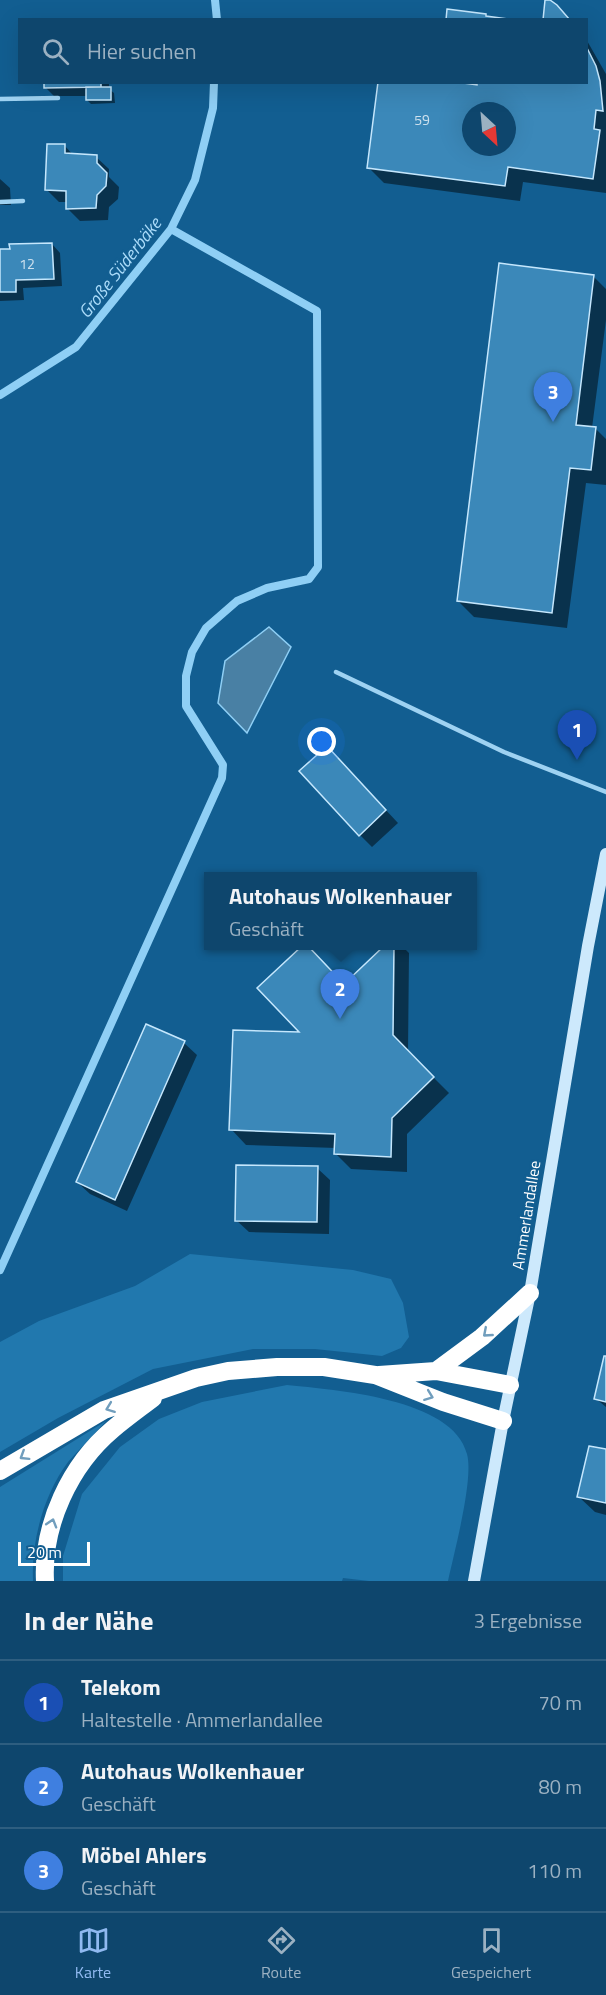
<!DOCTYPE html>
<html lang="de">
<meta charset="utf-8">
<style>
body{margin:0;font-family:"Titillium Web",sans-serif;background:#174d72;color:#f1f3f6}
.compass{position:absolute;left:462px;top:102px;width:54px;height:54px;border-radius:50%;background:#0e466d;box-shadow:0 6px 24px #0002;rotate:154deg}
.scale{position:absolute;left:18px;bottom:15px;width:72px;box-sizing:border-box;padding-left:6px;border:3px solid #fff;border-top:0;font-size:16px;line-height:21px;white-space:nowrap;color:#fff;-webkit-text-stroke:4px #125e91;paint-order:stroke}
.you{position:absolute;left:322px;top:742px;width:21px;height:21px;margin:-15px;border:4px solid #fff;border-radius:50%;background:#1a73e8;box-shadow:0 0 0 9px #1a73e833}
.badge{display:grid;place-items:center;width:39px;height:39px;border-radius:50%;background:#90b9f0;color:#fff;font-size:20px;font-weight:700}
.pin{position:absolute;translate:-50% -50px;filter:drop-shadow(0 2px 3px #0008)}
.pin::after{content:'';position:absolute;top:32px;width:21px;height:18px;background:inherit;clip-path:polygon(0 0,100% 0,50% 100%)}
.popup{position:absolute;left:204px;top:872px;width:273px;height:78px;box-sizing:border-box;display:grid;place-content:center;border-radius:0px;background:#0e466d;filter:drop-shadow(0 2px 4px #0005);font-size:20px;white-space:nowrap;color:#9bb1c2}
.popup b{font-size:22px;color:#f1f3f6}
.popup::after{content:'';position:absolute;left:50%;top:100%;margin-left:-12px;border:12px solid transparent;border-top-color:#0e466d}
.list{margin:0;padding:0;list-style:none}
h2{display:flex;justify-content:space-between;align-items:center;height:78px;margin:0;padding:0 24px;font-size:26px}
h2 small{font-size:20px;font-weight:400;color:#9bb1c2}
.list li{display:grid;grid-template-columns:39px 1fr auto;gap:18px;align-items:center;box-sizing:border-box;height:84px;padding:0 24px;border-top:2px solid #2e5e80}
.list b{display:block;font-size:22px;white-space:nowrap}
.list p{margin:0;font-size:20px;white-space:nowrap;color:#9bb1c2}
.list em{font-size:20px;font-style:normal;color:#9bb1c2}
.icon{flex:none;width:33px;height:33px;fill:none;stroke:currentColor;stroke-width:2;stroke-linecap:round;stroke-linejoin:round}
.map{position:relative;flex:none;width:606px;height:1581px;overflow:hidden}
.search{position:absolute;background:#0e466d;box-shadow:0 6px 24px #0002;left:18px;right:18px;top:18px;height:66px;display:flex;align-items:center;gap:15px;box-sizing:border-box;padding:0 21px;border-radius:0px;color:#9bb1c2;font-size:22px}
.sheet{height:330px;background:#0e466d}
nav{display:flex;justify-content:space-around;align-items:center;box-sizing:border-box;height:84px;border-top:2px solid #2e5e80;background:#0e466d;font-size:16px;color:#9bb1c2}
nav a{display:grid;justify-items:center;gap:3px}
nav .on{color:#90b9f0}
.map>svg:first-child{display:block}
</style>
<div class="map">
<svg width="606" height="1581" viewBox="0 0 606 1581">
<rect width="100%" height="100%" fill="#125e91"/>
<path fill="#2178ae" d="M 190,1254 L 353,1270 L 391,1279 L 403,1303 L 409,1337 L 401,1348 L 382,1356 L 315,1349 L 253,1349 L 153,1369 L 58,1418 L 0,1452 L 0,1342 L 39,1321 L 135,1286 Z
M 287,1385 C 335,1390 453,1398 467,1454 C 474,1479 454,1553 448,1581 L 369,1581 L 343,1578 L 342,1581 L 63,1581 L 63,1556 L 82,1494 L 120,1447 L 159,1419 L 202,1402 Z
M 106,1421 C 94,1435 80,1448 68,1462 C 44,1494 31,1541 33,1581 L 0,1581 L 0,1487 Z"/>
<path fill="#4980a4" stroke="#8fcff5" stroke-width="1.5" d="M 269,627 L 291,647 L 247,733 L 218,703 L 225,661 Z"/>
<path fill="#0007" fill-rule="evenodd" d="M 586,39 L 606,74 L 606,193 L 523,182 L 520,201 L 384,183 L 368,167 L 478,87 L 586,82 ZM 471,111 L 507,111 L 507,147 L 471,147 Z
M 45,82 L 109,82 L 109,89 L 114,93 L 115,103 L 91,104 L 87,100 L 87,96 L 54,96 L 45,87 Z
M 65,146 L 74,156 L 96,157 L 109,169 L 109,177 L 119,187 L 118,199 L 109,207 L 108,220 L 80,221 L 68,209 L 68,202 L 59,202 L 46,189 Z
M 0,179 L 10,188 L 11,205 L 0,205 Z
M 52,244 L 60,253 L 62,286 L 23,288 L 24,300 L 0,301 L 0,251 Z
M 594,277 L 606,289 L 606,320 L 592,428 L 596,429 L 606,439 L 606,485 L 586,483 L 567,628 L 474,617 L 458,601 Z
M 339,760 L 398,823 L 372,847 L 360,835 Z
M 304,946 L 344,986 L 386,946 L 402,946 L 409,953 L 408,1052 L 449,1093 L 407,1134 L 407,1172 L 351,1169 L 335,1153 L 336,1148 L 246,1145 L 231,1129 L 303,1033 L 259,988 Z
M 184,1043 L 197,1055 L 127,1211 L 90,1194 L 77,1182 Z
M 317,1168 L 330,1180 L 329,1234 L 249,1232 L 236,1220 Z
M 606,1358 L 606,1407 L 595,1398 Z
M 606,1451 L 606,1515 L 595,1512 L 579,1497 Z"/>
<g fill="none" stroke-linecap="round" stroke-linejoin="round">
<path stroke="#8fcff5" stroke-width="8" d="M 215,0 L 217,20
M 0,395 L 76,347 L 171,229 L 195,180 L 213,108 L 214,82
M 0,1270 L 222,778 L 223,765 L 186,706 L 186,676 L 192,652 L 206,628 L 237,601 L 267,588 L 309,579 L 318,567 L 317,311 L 171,229"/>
</g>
<path fill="#3b88b9" stroke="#c5e7fd" stroke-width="1.5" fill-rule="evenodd" d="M 545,0 L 550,0 L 557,5 L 570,20 L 543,20 Z
M 447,9 L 486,14 L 486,16 L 515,20 L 446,20 Z
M 586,46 L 596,66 L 600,81 L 603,111 L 596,110 L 594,129 L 600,130 L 593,179 L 508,167 L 505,186 L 367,168 L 378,82 L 456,82 L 477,85 L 477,82 L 586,82 ZM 471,111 L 507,111 L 507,147 L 471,147 Z
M 44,82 L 101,82 L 101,87 L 44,88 Z
M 86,87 L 111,87 L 111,100 L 86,100 Z
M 47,144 L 65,144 L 65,153 L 97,155 L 97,163 L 107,173 L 106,186 L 97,195 L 96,208 L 66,209 L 66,191 L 45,190 Z
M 52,243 L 54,279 L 16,280 L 16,292 L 0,292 L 0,249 L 10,249 L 9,244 Z
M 499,263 L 594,275 L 576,425 L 596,427 L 591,470 L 570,468 L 552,613 L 457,601 Z
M 327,746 L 386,810 L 359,836 L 299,771 Z
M 302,946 L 308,946 L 344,984 L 384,946 L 394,946 L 393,1035 L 434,1077 L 392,1118 L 391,1157 L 334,1154 L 335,1134 L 229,1130 L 233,1030 L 299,1032 L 257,988 Z
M 146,1024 L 185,1041 L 115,1200 L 76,1182 Z
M 236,1165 L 318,1166 L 317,1222 L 235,1221 Z
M 604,1356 L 606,1356 L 606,1402 L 594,1399 Z
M 589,1446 L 606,1449 L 606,1503 L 577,1497 Z"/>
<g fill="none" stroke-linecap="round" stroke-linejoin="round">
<path stroke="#9ed2f2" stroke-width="4.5" d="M 0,99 L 58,98
M 0,202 L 23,201
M 336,672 L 504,752 L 606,792"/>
<path stroke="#cde9fc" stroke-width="12" d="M 474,1581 L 503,1421 L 530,1293 L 588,946 L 606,854"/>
<path stroke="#fff" stroke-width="18" d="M 436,1371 L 482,1337 L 530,1293
M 379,1375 L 436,1371 L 510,1385
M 0,1471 L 104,1410 L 196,1378 L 228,1371 L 277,1367 L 324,1367 L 375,1375 L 443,1402 L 503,1421
M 45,1581 C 42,1525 70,1465 113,1429 C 126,1418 140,1408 153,1398"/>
</g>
<defs><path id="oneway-chevron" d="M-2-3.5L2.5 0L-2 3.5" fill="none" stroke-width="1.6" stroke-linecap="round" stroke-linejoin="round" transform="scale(1.5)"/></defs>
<g stroke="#719ebd">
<use href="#oneway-chevron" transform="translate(487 1333) rotate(139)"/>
<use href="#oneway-chevron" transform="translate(429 1396) rotate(21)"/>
<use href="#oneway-chevron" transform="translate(110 1408) rotate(159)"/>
<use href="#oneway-chevron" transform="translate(24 1456) rotate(148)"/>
<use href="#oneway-chevron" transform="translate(52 1523) rotate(-73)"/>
</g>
<g text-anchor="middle" stroke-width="5" stroke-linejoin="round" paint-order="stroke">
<g font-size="14" fill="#cee1ee">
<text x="422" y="125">59</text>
<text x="27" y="269">12</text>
</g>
<g font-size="16" fill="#fff" stroke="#125e91">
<text transform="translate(526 1215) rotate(-81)" y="6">Ammerlandallee</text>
</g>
<g font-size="18" font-style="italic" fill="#aadbf9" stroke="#125e91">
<text transform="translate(120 268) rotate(-52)" y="6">Große Süderbäke</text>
</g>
</g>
</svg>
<svg class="compass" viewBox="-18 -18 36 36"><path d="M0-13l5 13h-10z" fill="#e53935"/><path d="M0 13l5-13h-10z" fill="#9bb1c2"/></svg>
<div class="scale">20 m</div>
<div class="you"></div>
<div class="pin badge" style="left:577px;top:760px;background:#1a4fb4">1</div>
<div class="pin badge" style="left:340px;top:1019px;background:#3f7fe0">2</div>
<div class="popup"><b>Autohaus Wolkenhauer</b>Geschäft</div>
<div class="pin badge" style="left:553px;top:422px;background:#3f7fe0">3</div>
<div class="search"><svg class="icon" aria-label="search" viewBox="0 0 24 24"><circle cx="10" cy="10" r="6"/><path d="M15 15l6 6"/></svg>Hier suchen</div>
</div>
<section class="sheet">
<h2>In der Nähe<small>3 Ergebnisse</small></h2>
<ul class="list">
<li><span class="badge" style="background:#1a4fb4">1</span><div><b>Telekom</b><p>Haltestelle · Ammerlandallee</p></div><em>70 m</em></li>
<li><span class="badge" style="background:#3f7fe0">2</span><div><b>Autohaus Wolkenhauer</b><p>Geschäft</p></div><em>80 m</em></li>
<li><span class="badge" style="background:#3f7fe0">3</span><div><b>Möbel Ahlers</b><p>Geschäft</p></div><em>110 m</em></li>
</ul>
</section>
<nav>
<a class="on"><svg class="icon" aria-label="map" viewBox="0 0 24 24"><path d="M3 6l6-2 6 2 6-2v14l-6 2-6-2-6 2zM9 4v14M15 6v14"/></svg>Karte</a>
<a><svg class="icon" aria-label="directions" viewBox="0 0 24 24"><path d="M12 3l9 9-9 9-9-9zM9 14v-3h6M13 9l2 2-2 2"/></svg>Route</a>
<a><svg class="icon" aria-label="saved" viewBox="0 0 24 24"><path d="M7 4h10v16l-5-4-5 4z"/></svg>Gespeichert</a>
</nav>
